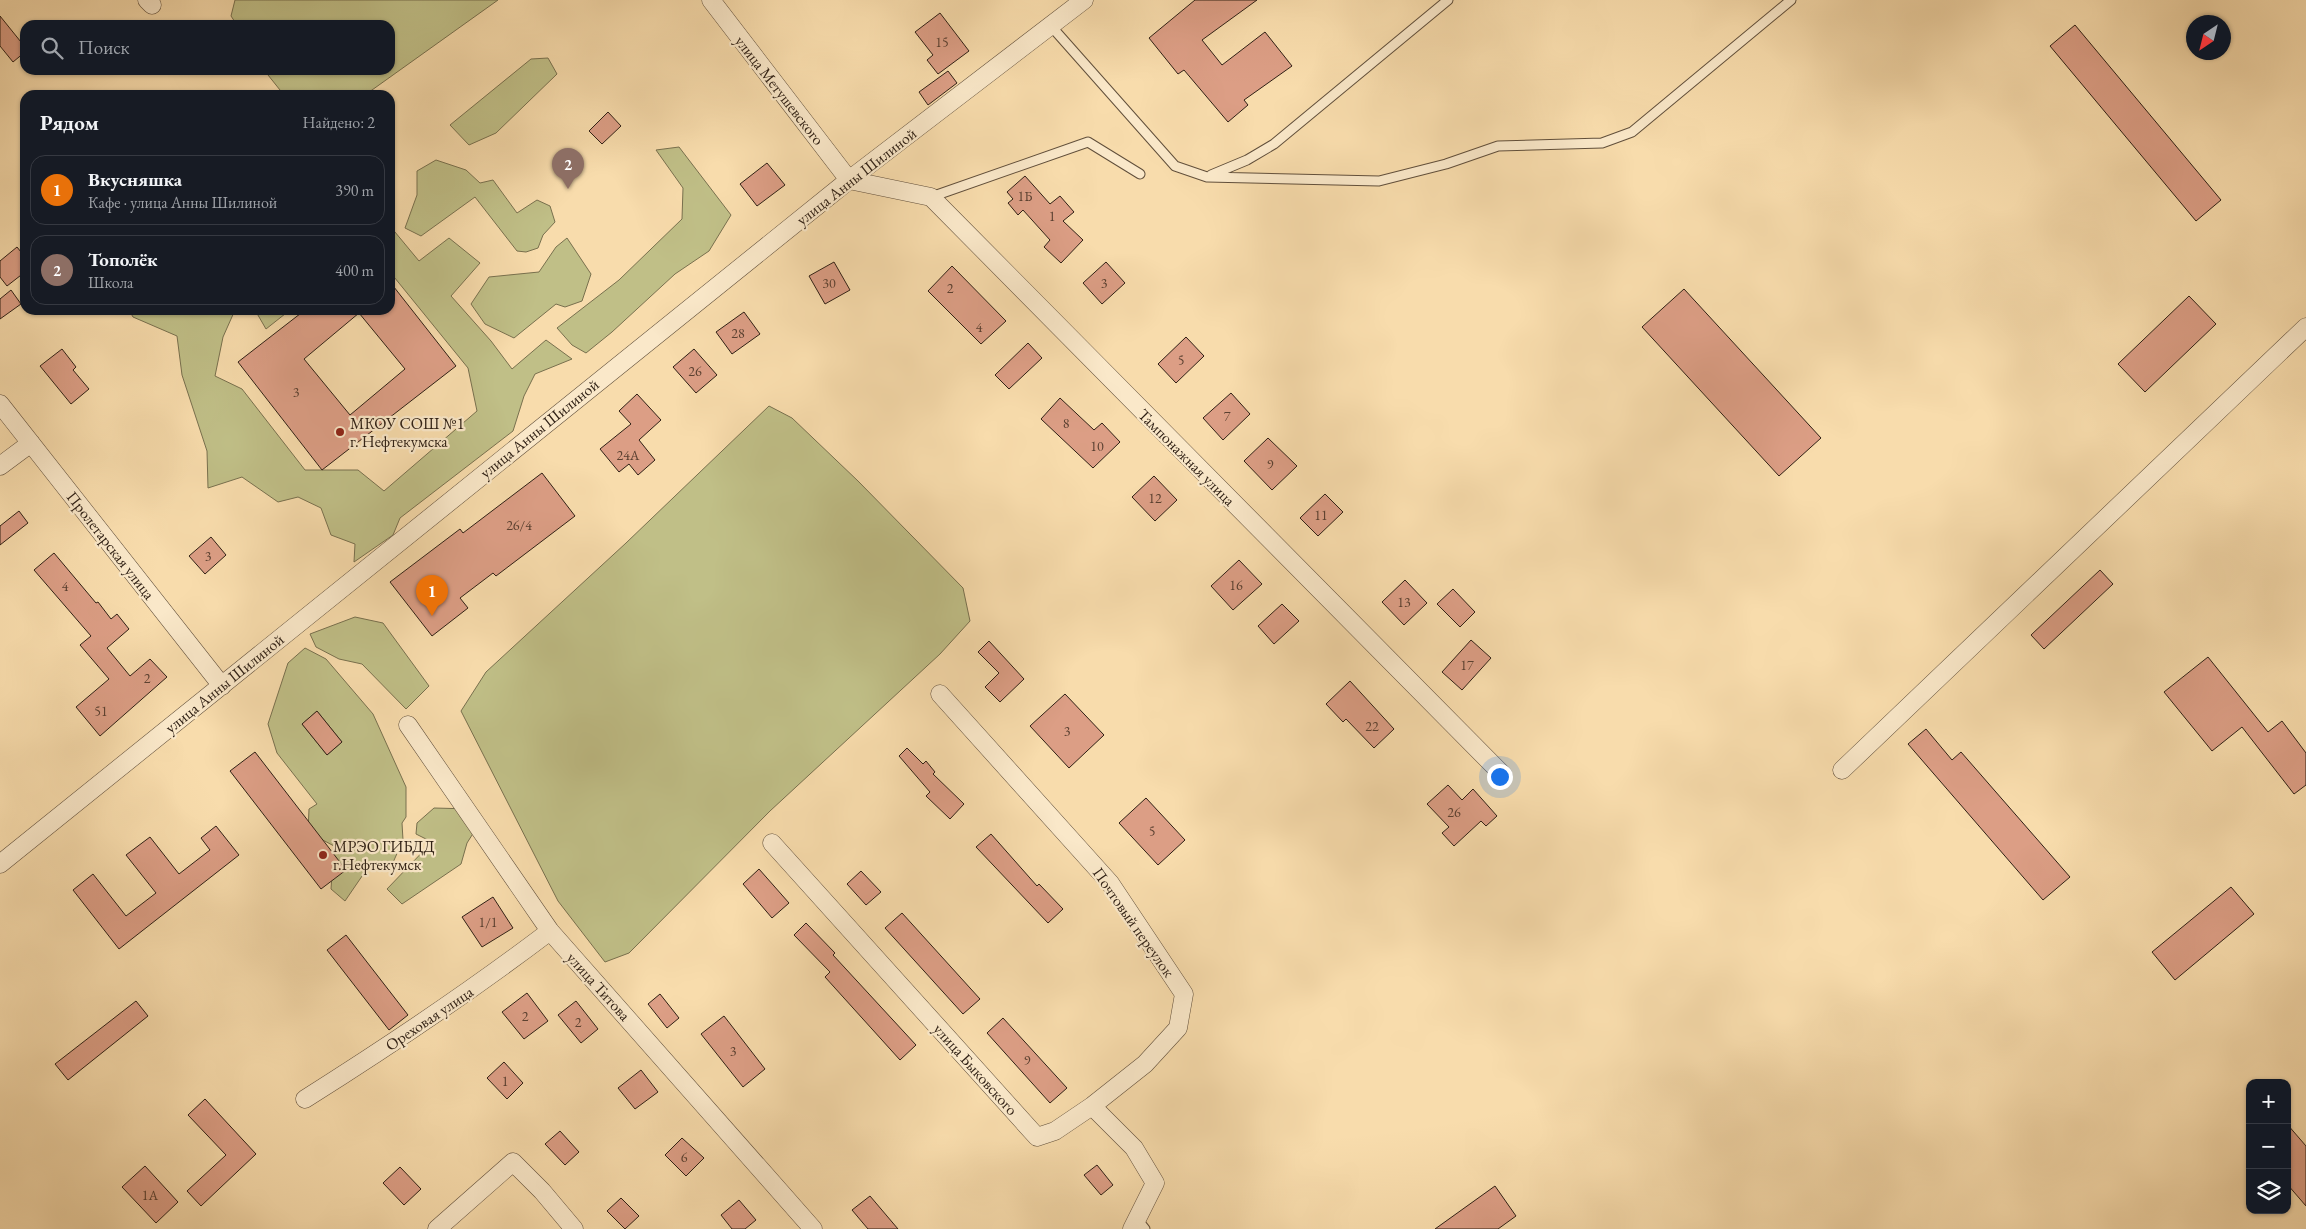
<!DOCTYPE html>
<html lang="ru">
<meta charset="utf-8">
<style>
body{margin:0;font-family:"EB Garamond",serif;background:#20242c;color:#f1f3f6}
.controls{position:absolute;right:15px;bottom:15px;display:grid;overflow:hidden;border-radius:10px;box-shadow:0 1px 4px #0004}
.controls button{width:45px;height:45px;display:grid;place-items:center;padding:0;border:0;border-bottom:1px solid #363941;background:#171b24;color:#f1f3f6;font:25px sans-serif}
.compass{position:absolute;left:2186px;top:15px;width:45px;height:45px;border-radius:50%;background:#171b24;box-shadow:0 1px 4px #0004;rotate:215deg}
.you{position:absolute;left:1499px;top:776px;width:18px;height:18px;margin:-12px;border:4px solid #fff;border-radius:50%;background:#1a73e8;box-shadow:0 0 0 8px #1a73e833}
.badge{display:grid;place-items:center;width:32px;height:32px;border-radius:50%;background:#8c9099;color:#fff;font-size:16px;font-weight:700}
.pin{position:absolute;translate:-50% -41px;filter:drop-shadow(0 1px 2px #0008)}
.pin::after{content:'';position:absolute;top:26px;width:18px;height:15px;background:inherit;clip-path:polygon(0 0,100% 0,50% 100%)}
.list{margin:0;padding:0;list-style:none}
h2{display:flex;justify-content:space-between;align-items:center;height:65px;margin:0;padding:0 20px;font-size:21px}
h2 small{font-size:16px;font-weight:400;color:#9ea1a6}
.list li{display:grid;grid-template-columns:32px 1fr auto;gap:15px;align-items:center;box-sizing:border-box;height:70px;margin:0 10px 10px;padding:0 10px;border:1px solid #363941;border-radius:15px}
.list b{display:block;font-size:19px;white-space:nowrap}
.list p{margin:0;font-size:16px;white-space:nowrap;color:#9ea1a6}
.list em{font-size:16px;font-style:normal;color:#9ea1a6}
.icon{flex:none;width:28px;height:28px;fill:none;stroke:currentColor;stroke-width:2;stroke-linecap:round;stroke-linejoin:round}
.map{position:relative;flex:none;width:2306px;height:1229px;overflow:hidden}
.search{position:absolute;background:#171b24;box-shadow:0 1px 4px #0004;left:20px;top:20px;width:375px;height:55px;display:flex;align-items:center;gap:12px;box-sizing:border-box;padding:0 18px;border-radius:15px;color:#9ea1a6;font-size:19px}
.panel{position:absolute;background:#171b24;box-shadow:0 1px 4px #0004;left:20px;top:90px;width:375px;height:225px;border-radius:15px}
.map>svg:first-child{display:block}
</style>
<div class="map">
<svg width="2306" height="1229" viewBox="0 0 2306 1229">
<rect width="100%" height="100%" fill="#f8dcac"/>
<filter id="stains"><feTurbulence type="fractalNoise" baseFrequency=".004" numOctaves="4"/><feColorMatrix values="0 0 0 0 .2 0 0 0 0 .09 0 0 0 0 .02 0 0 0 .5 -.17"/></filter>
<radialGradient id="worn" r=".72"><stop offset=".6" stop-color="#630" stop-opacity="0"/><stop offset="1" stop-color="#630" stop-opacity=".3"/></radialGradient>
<path fill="#c0bf87" stroke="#78704e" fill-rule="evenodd" d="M 235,0 L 498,0 L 365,95 L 284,95 L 264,70 L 390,70 L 390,25 L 237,25 L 231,16 Z
M 548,58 L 557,74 L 496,133 L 469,145 L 450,125 L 531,59 Z
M 679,147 L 731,215 L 709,251 L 675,274 L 612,332 L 586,353 L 572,345 L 557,328 L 619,280 L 682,219 L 683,188 L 656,150 Z
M 436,160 L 466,170 L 480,183 L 493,180 L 517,213 L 537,200 L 550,206 L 555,222 L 543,235 L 538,248 L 526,252 L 517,251 L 475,197 L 421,236 L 405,228 L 417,195 L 417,171 Z
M 390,226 L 419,261 L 449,238 L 480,263 L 451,296 L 491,341 L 512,369 L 546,340 L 572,359 L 535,374 L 524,396 L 513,431 L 400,518 L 393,535 L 354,562 L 355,544 L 331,535 L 321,508 L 298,497 L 278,502 L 242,477 L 208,488 L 207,451 L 182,375 L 177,336 L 133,317 L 129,310 L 235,310 L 223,337 L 215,376 L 242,389 L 305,470 L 358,470 L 384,491 L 477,411 L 468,368 L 390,272 Z
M 567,238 L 591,274 L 582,301 L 565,307 L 556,304 L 514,338 L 485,324 L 471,304 L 489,277 L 539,272 L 556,247 Z
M 255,310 L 290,310 L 266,329 Z
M 769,406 L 792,418 L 858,481 L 963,588 L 970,621 L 940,654 L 770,811 L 629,953 L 605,962 L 558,901 L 461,711 L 486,672 L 626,543 Z
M 355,617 L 383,623 L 429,686 L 406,709 L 362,664 L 339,659 L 316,647 L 310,634 Z
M 305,648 L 326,659 L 373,714 L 406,787 L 406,817 L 402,823 L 403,840 L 391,867 L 371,863 L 345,901 L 331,889 L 334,846 L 308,832 L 309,809 L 317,804 L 277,753 L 268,724 L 288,663 ZM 317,711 L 342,742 L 327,755 L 302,724 Z
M 434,808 L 472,809 L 479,824 L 467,843 L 461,864 L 402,904 L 387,889 L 432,842 L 416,834 L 417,823 Z"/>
<path fill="#dc9e85" stroke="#2f2015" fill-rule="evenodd" d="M 1195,0 L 1257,0 L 1202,40 L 1222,65 L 1265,32 L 1292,66 L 1244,100 L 1248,105 L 1228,122 L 1184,70 L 1178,74 L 1149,38 Z
M 940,13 L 969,51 L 938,74 L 927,60 L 933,55 L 915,32 Z
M 0,16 L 25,47 L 25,52 L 13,62 L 0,46 Z
M 2075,25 L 2221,200 L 2196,221 L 2050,46 Z
M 948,71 L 957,83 L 928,105 L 919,92 Z
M 608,112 L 621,126 L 602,144 L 589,131 Z
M 767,163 L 785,185 L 757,206 L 740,184 Z
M 1025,176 L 1050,204 L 1060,196 L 1074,212 L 1063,221 L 1083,240 L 1061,263 L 1044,247 L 1050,240 L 1023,210 L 1018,215 L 1008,203 L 1013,199 L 1007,192 Z
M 17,247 L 25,257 L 25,272 L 7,286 L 0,277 L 0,261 Z
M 834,262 L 850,290 L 825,304 L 809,276 Z
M 1106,262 L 1125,283 L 1102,304 L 1083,283 Z
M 952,266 L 1006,321 L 981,344 L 928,291 Z
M 390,282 L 456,366 L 322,470 L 238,362 L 305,310 L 390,310 ZM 359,313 L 405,369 L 350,415 L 304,359 Z
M 1684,289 L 1821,438 L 1779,476 L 1642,327 Z
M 11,290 L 21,304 L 0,319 L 0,299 Z
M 2189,296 L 2216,324 L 2145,392 L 2118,364 Z
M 744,312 L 760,334 L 732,354 L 716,332 Z
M 1186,337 L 1204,356 L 1176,383 L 1158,364 Z
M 1028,343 L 1042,358 L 1009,389 L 995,375 Z
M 62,349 L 76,367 L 73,370 L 89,389 L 71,404 L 40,366 Z
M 694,349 L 717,375 L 696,393 L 673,367 Z
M 1231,393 L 1250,414 L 1223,440 L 1203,418 Z
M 637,394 L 661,420 L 639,440 L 655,460 L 638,475 L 629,464 L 619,472 L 600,449 L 631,424 L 619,411 Z
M 1060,398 L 1094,430 L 1102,423 L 1120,442 L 1093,468 L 1041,419 Z
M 1268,438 L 1297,466 L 1272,490 L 1244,461 Z
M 542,473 L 575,516 L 496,576 L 493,573 L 460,598 L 468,608 L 432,636 L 390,582 L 460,529 L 463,533 Z
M 1154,476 L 1177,500 L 1155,521 L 1132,497 Z
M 1325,494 L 1343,512 L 1318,536 L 1300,518 Z
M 19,511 L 28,523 L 0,545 L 0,526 Z
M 211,537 L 226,555 L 205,574 L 189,556 Z
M 54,553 L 96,603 L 98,602 L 111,619 L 117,614 L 129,629 L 107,648 L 130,676 L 150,659 L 167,677 L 100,736 L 76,707 L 109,679 L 80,645 L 91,636 L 34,570 Z
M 1239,560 L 1262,584 L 1233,610 L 1211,586 Z
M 2100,570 L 2113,584 L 2044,649 L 2031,635 Z
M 1405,580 L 1427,603 L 1404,625 L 1382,602 Z
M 1453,589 L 1475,612 L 1460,627 L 1437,604 Z
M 1282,604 L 1299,621 L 1274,644 L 1258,626 Z
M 1471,640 L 1491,658 L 1462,690 L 1442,672 Z
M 989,641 L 1024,679 L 1000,702 L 985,687 L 999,673 L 978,652 Z
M 2208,657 L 2268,732 L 2282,721 L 2306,753 L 2306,785 L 2294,794 L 2242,727 L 2212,751 L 2164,692 Z
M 1350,681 L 1394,729 L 1374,748 L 1346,719 L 1343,722 L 1326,704 Z
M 1065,694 L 1104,735 L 1069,768 L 1030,726 Z
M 317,711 L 342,742 L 327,755 L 302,724 Z
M 1926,729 L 1952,760 L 1961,752 L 2070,877 L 2043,900 L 1908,744 Z
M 907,748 L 923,764 L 926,761 L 935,772 L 933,774 L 964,804 L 950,819 L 926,796 L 930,792 L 899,756 Z
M 255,752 L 346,870 L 321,889 L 230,771 Z
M 1448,785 L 1462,800 L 1473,789 L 1497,816 L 1486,826 L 1481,821 L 1454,846 L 1442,833 L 1449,827 L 1427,804 Z
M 1146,798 L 1185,840 L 1158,865 L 1119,823 Z
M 216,826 L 239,855 L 119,949 L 73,890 L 93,874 L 126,916 L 156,893 L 126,855 L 150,837 L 179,874 L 210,850 L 201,838 Z
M 991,834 L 1037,886 L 1039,884 L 1063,909 L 1048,923 L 976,847 Z
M 759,869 L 789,903 L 772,918 L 743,884 Z
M 861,871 L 881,892 L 866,905 L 847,884 Z
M 2231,887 L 2254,914 L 2175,980 L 2152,952 Z
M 493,897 L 513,928 L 482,947 L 462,917 Z
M 902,913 L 980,999 L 963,1014 L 885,928 Z
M 806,923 L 835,953 L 833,955 L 916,1045 L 900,1060 L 825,977 L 830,972 L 794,935 Z
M 346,935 L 408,1015 L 389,1030 L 327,950 Z
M 527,993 L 548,1021 L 524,1039 L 502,1012 Z
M 660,994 L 679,1018 L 667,1028 L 648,1004 Z
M 136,1001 L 148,1016 L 68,1080 L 55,1064 Z
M 576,1001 L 598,1029 L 581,1043 L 558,1015 Z
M 724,1016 L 765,1069 L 743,1087 L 701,1034 Z
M 1003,1018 L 1067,1088 L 1050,1103 L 987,1033 Z
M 504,1062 L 523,1083 L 507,1099 L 487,1078 Z
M 641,1070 L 658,1092 L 635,1109 L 618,1088 Z
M 205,1099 L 256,1154 L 201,1206 L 187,1191 L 226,1155 L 188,1115 Z
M 2287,1124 L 2306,1146 L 2306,1206 L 2287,1184 Z
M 560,1131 L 579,1152 L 565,1165 L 545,1144 Z
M 682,1138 L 704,1158 L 686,1176 L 665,1155 Z
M 1097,1165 L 1113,1185 L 1101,1195 L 1084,1175 Z
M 145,1166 L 178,1202 L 156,1223 L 122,1187 Z
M 400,1167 L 421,1189 L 404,1205 L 383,1183 Z
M 1495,1186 L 1516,1216 L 1498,1229 L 1435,1229 Z
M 870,1196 L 898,1229 L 868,1229 L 852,1210 Z
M 621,1198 L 639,1216 L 625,1229 L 607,1211 Z
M 739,1200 L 756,1220 L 745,1229 L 732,1229 L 721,1215 Z"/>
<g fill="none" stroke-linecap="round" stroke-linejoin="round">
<defs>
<path id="service" d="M 1051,26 L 1175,166 L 1207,177 L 1379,181 L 1446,164 L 1498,146 L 1602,143 L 1632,132 L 1791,0
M 1211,175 L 1247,160 L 1274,144 L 1448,0
M 931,197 L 1088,142 L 1140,174
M 1137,1219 L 1145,1229"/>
<path id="minor" d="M 147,0 L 152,5
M 711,0 L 849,180
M 849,180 L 931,197 L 1503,775
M 0,404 L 222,686
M 0,466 L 31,443
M 408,725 L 550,931 L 813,1229
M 1842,770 L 2306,327
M 772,843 L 1037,1137 L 1055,1131 L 1092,1106 L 1145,1064 L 1178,1028 L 1184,994 L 1110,883 L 940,694
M 0,864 L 849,180 L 1084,0
M 305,1099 C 389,1046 471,991 550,931
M 1092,1106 L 1134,1148 L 1155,1183 L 1132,1229
M 437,1229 L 513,1162 L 542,1191 L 574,1229"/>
</defs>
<use href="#service" stroke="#614f3b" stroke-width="11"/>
<use href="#minor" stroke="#614f3b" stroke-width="19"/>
<use href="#service" stroke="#fae8c9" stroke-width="9"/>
<use href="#minor" stroke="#fae8c9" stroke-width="18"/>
</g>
<g fill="#8f2418" stroke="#fae8c9" stroke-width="2">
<circle cx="340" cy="432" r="5"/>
<circle cx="323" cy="855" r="5"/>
</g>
<g text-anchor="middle" stroke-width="4.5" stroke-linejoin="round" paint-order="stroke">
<g font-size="14" fill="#5a4031">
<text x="942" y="47">15</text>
<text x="1025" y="201">1Б</text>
<text x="1052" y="221">1</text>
<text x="829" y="288">30</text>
<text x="1104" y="288">3</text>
<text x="950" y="293">2</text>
<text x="979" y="332">4</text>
<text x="738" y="338">28</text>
<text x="1181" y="365">5</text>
<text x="695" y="376">26</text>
<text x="296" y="397">3</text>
<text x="1227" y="421">7</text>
<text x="1066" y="428">8</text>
<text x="1097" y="451">10</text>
<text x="628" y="460">24А</text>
<text x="1270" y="469">9</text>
<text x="1155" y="503">12</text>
<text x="1321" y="520">11</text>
<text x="519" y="530">26/4</text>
<text x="208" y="561">3</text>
<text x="1236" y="590">16</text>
<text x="65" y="591">4</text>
<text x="1404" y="607">13</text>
<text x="1467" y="670">17</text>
<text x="147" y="683">2</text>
<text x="101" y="716">51</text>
<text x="1372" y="731">22</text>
<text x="1067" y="736">3</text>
<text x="1454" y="817">26</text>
<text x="1152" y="836">5</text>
<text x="488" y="927">1/1</text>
<text x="525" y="1021">2</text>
<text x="578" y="1027">2</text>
<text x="733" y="1056">3</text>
<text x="1027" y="1065">9</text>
<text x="505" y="1086">1</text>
<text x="684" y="1162">6</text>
<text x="150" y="1200">1А</text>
</g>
<g font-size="16" fill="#2f2015" stroke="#fae8c9">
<text transform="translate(780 90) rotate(52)" y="6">улица Метушевского</text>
<text transform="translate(856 176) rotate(-38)" y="6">улица Анны Шилиной</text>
<text transform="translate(539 428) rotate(-39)" y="6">улица Анны Шилиной</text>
<text transform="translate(1187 457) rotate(45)" y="6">Тампонажная улица</text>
<text transform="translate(111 545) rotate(52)" y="6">Пролетарская улица</text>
<text transform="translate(224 683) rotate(-39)" y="6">улица Анны Шилиной</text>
<text transform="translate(1134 922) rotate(55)" y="6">Почтовый переулок</text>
<text transform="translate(599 986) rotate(48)" y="6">улица Титова</text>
<text transform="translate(429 1018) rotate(-34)" y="6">Ореховая улица</text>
<text transform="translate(976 1069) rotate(48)" y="6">улица Быковского</text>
</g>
<g font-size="16" fill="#2f2015" stroke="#fae8c9" text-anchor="start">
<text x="350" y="429">МКОУ СОШ №1<tspan x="350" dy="18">г. Нефтекумска</tspan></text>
<text x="333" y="852">МРЭО ГИБДД<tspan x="333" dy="18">г.Нефтекумск</tspan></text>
</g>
</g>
<rect width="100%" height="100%" filter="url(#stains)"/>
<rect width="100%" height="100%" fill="url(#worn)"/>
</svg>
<div class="controls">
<button>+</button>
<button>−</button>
<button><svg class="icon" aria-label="layers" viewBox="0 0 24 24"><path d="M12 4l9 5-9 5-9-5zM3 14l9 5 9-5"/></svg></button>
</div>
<svg class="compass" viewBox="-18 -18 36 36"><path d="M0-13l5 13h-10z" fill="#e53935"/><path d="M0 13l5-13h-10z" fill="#9ea1a6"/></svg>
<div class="you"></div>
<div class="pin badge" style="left:432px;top:616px;background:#e8710a">1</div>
<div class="pin badge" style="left:568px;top:189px;background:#8d6e63">2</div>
<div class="search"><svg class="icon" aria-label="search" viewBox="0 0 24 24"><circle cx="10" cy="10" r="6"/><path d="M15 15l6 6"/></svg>Поиск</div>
<section class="panel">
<h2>Рядом<small>Найдено: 2</small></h2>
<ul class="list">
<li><span class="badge" style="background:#e8710a">1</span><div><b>Вкусняшка</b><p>Кафе · улица Анны Шилиной</p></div><em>390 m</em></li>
<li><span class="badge" style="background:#8d6e63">2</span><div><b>Тополёк</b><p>Школа</p></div><em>400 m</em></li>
</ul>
</section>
</div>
